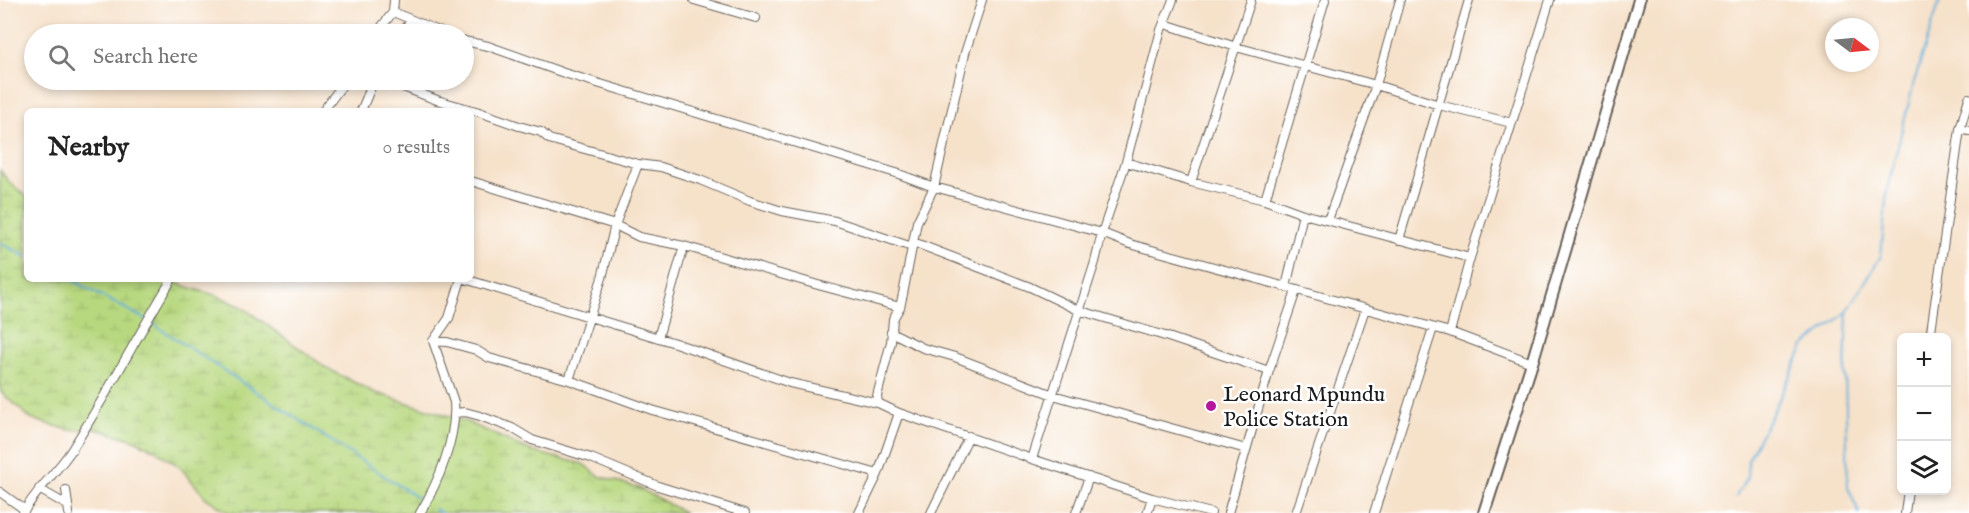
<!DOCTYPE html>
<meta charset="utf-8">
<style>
body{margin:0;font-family:"IM FELL English",serif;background:#f2f2f2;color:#222}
.controls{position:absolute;right:18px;bottom:18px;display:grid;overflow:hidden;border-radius:9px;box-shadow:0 3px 9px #0003}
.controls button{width:54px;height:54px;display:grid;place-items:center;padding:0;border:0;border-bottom:2px solid #e0e0e0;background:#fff;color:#222;font:30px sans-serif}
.compass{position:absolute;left:1825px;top:18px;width:54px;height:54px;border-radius:50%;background:#fff;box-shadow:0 3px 9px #0003;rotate:106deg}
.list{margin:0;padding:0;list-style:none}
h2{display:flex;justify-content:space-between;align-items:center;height:78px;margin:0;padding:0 24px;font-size:26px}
h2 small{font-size:20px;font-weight:400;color:#767676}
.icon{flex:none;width:33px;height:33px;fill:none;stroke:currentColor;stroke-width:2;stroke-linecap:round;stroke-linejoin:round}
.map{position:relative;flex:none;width:1969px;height:513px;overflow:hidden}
.search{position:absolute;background:#fff;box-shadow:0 3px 9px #0003;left:24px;top:24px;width:450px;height:66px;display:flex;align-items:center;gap:15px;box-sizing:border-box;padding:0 21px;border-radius:33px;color:#767676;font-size:22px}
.panel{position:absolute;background:#fff;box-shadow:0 3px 9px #0003;left:24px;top:108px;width:450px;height:174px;border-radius:9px}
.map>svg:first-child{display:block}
</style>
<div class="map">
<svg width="1969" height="513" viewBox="0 0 1969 513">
<defs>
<pattern id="wetland-marsh" width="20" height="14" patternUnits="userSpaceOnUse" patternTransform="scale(1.5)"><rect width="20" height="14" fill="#b8d87f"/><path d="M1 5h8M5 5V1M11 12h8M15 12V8" fill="none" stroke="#9eb96d"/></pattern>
</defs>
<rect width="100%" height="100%" fill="#fff"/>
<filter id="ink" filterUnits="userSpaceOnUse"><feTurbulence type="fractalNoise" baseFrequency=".0167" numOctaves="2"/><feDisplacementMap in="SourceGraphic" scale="12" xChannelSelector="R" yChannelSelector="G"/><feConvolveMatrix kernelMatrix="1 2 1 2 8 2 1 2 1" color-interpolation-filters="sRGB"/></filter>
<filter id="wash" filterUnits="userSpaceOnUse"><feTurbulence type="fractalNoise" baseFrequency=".008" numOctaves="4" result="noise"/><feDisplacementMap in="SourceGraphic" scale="24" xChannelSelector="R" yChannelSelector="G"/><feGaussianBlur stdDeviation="1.35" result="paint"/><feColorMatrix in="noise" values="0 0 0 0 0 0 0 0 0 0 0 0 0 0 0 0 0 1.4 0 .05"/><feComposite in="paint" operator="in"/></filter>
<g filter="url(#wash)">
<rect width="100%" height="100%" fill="#f6e1c9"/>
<path fill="url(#wetland-marsh)" stroke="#6a7a4e" stroke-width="1.5" d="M 0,170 L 9,182 L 27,197 L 27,279 L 162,279 L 218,296 L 242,307 L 328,369 L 373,392 L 462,420 L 534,452 L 583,464 L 599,476 L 639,488 L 685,513 L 229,513 L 206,498 L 180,467 L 155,450 L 132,439 L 95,429 L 69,430 L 31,419 L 0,391 Z"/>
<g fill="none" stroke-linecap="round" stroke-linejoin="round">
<path stroke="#60add9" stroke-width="2" d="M 0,243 L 27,257
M 70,279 L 145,319
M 1847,312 L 1845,371 L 1848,487 L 1859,513
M 150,322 L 418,498
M 1736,497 L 1747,477 L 1748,460 L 1775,408 L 1804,346 L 1847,312 L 1881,256 L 1887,190 L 1914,82 L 1940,0
M 434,509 L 442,513"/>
</g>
</g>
<g filter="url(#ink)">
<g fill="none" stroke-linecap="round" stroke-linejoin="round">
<defs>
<path id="street" d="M 694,0 L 756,18
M 982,0 L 965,53 L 934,187 L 917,222 L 903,294 L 900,307 L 893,319 L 891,342 L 877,396 L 878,403 L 899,413 L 1032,459 L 1152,498 L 1211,513
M 393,12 L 446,34
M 1165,24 L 1236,47 L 1376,85 L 1439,105 L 1512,123
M 376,34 L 393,12 L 394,0
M 398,34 L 410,23 L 416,23
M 464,41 L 488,46 L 564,73 L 896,173 L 931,186 L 1102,233 L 1130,244 L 1450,332 L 1532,363
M 385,80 L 437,100 L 476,111 L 519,126 L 541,132 L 549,139 L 638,164
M 323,111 L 346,80
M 361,111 L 374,80
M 1960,129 L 1969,131
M 1126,162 L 1191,182 L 1265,200 L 1303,214 L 1470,258
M 471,181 L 615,225 L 639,237 L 684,246 L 818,285 L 900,307
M 1191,182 L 1251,0
M 1265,200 L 1325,0
M 1328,220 L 1376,85 L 1400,0
M 1399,240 L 1469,0
M 913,242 L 1030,287 L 1078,310 L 1165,336 L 1269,371
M 465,279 L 675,343 L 790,383 L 878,403
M 1286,287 L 1303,214
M 891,332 L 923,348 L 955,357 L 1053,395 L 1246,449
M 1450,332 L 1470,258 L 1550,0
M 658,338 L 684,246
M 1930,338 L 1960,129 L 1969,98
M 433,341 L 447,342 L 476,350 L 489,358 L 569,380
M 455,413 L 465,412 L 480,416 L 512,428 L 532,440 L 591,458 L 658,486 L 745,513
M 1032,459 L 1095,262 L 1102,233 L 1126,162 L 1161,30 L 1173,0
M 878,474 L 652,410 L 569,380 L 602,278 L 615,225 L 638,164 L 661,167 L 700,180 L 750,201 L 782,211 L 835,221 L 912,247
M 39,489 L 67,505
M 66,490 L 69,513
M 0,492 L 25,510
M 23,513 C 36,490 56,473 71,451 C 107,395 137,336 172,279
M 420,513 C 438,483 457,438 454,402 L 433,341 L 449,318 L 461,279
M 859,513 L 878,474 L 899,413
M 931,513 L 969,436
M 1076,513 L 1089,477
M 1147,513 L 1152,498
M 1228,513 L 1269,371 L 1296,291
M 1296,513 L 1365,309
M 1374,513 L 1433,328
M 1905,513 L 1908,490"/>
<path id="secondary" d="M 1484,513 L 1532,363 L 1639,0"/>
</defs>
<use href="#street" stroke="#686159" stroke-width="10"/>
<use href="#secondary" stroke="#686159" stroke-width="14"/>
<use href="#street" stroke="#fff" stroke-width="8"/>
<use href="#secondary" stroke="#fff" stroke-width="10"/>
</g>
</g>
<circle fill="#b5179e" stroke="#fff" stroke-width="2" cx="1211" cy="406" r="6"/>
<g text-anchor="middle" stroke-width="5" stroke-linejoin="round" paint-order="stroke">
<g font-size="22" fill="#1c1c1c" stroke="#fff" text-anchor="start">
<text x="1223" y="401">Leonard Mpundu<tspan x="1223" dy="25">Police Station</tspan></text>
</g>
</g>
</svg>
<div class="controls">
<button>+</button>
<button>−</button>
<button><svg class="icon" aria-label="layers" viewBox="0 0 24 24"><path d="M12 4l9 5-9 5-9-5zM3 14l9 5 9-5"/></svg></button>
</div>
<svg class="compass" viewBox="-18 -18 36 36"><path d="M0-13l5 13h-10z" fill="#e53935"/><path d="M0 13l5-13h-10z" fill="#767676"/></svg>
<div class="search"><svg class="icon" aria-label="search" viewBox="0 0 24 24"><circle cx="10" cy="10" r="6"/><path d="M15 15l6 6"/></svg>Search here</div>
<section class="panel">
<h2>Nearby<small>0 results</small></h2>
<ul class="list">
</ul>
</section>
</div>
